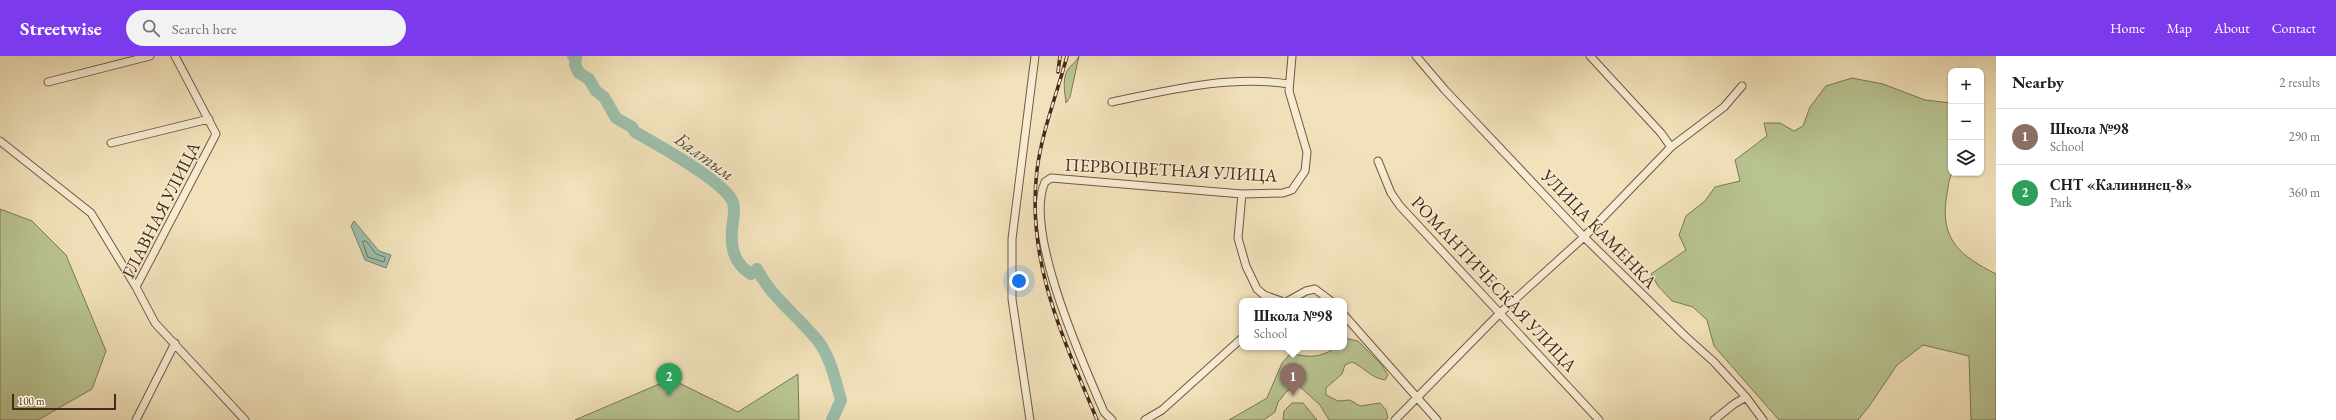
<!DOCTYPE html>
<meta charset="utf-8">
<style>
body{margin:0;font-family:"EB Garamond",serif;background:#f2f2f2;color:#202124}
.controls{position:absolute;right:12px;top:12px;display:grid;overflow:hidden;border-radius:8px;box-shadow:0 1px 3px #0004}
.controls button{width:36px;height:36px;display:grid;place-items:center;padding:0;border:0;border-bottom:1px solid #e0e0e0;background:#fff;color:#202124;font:20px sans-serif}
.scale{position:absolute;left:12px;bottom:10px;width:104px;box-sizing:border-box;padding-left:4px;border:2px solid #452a1a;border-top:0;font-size:11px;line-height:14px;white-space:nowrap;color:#452a1a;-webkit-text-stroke:3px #f7ecd3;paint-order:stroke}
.you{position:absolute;left:1019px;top:225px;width:14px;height:14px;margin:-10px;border:3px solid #fff;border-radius:50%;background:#1a73e8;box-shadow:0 0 0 6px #1a73e833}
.badge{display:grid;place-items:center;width:26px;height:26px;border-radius:50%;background:#7c3aed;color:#fff;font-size:13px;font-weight:700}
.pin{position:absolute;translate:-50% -33px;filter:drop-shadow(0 1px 2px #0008)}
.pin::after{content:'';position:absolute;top:21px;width:14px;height:12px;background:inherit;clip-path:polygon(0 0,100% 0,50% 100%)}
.popup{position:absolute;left:1239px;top:242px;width:108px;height:52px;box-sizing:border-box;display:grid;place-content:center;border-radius:8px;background:#fff;filter:drop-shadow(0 1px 3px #0005);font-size:13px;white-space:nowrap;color:#757577}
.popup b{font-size:15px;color:#202124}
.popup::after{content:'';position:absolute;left:50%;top:100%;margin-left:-8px;border:8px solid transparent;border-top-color:#fff}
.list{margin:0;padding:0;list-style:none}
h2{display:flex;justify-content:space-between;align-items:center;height:52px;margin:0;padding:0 16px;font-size:17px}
h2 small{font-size:13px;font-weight:400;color:#757577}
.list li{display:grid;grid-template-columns:26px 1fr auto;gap:12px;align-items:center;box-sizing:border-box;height:56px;padding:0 16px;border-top:1px solid #e0e0e0}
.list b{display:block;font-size:15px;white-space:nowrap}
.list p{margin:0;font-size:13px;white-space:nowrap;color:#757577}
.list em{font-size:13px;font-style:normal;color:#757577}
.icon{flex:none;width:22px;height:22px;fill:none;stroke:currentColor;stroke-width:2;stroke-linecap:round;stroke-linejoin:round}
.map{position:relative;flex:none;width:1996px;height:364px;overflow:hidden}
header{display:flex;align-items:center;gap:24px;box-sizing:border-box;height:56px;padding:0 20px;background:#7c3aed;color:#fff}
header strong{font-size:19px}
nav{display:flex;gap:22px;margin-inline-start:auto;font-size:14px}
.search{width:280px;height:36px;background:#f2f2f2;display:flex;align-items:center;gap:10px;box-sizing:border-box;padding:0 14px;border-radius:22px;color:#757577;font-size:15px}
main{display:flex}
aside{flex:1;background:#fff}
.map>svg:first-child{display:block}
</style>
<header>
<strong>Streetwise</strong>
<div class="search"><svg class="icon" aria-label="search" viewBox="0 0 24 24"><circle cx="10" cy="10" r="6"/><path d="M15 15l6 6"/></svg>Search here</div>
<nav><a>Home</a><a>Map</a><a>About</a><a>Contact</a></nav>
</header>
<main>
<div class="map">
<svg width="1996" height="364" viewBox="0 0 1996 364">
<rect width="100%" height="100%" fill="#f2e2bb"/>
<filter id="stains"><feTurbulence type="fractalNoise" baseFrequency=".005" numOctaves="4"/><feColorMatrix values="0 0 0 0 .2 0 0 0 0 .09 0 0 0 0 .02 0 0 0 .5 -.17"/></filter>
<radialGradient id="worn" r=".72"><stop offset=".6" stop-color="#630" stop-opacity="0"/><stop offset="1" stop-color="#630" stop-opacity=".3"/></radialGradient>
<path fill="#b8c492" stroke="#7e7756" d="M 1079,0 L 1070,41 L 1066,47 C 1065,37 1062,25 1067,15 C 1070,9 1076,7 1079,0 Z
M 1852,22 L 1883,28 L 1925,44 L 1951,47 L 1952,117 C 1948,125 1948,134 1946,144 C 1941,185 1961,200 1996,218 L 1996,364 L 1971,364 L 1969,300 L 1923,289 L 1897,309 L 1870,349 L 1858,364 L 1779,364 L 1714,290 L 1707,264 L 1693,251 L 1672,245 L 1658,230 L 1651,218 L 1686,194 L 1679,179 L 1686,160 L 1705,145 L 1715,131 L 1740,125 L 1735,104 L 1767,80 L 1764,67 L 1780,67 L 1794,75 L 1803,70 L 1810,51 L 1826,30 Z
M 0,153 L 32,165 L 66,199 L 106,295 L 92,333 L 38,364 L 0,364 Z
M 1344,282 L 1358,285 L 1381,308 L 1388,319 L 1385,324 C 1371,322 1364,311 1352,306 L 1345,309 L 1342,318 L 1326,332 L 1326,339 L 1338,345 L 1350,344 L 1360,350 L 1380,347 L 1386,354 L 1388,362 L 1385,364 L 1329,364 L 1320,349 L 1298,329 L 1287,335 L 1278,346 L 1275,356 L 1264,364 L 1229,364 L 1267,342 L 1282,307 L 1291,297 C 1302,300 1312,302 1323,298 C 1333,295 1332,291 1344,291 Z
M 798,318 L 799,364 L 575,364 L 671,323 L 738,356 Z
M 1292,347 L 1303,347 L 1317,364 L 1283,364 L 1284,355 Z"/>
<path fill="#9cbfab" stroke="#798371" d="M 354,165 L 379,195 L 391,199 L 386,212 L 365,204 L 351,170 Z"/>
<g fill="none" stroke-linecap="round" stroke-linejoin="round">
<path stroke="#707462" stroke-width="1" d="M 363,185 L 366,185 L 376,198 L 385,201 L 384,206 L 368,201 Z"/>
<path stroke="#9cbfab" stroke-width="12" d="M 573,0 L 576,1 L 575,9 L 579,17 L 589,23 L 596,35 L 604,41 L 616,62 L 632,71 L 635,76 C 658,89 720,123 732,144 C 735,150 734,159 733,165 C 730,186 731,206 751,218 L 757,213 C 771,241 798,260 818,285 C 831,302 835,324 841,344 L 832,364"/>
<defs>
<path id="minor" d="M 175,0 L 216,78 L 136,231 L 155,267 L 245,364
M 1416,0 L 1445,34 L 1584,181 L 1685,280 L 1714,306 L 1746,341 L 1763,364
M 48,26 L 150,0
M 1112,46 C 1169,34 1230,19 1289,28
M 0,85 L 91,157 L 136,231
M 111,87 L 209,63
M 1671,91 L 1724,51 L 1742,30
M 1378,105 L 1391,137 L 1400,150 L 1599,364
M 1242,138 L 1238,182 L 1246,210 L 1257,233 L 1264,239 L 1281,245
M 1288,245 L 1306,235 L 1315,233 L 1331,245
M 1344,259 L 1437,364
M 136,364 L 175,287
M 1030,364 L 1012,243 L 1012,183 L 1035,0
M 1112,364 L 1104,356 C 1083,307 1023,175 1045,126 L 1051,122 L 1242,138 L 1283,137 L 1292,134 L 1305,115 L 1307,96 L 1289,35 L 1292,0
M 1145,364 L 1162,354 L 1242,282
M 1395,364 L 1500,257 L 1584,181 L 1671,91 L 1661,77 L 1590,0
M 1714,364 L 1734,348 L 1746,341"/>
</defs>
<use href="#minor" stroke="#705842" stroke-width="9"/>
<use href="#minor" stroke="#f7ecd3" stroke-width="7"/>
<defs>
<path id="rail" d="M 1067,0 C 1057,38 1042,75 1037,114 C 1026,206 1063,281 1097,364
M 1058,16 L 1060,0"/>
</defs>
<use href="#rail" stroke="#452a1a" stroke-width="3.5"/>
<use href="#rail" stroke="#f7ecd3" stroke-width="2" stroke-dasharray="6" stroke-linecap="butt"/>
</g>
<g text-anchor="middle" stroke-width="3" stroke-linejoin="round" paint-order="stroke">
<g font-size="18" fill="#452a1a" stroke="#f7ecd3">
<text transform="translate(1171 114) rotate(3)" y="6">ПЕРВОЦВЕТНАЯ УЛИЦА</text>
<text transform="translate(161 154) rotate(-63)" y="6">ГЛАВНАЯ УЛИЦА</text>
<text transform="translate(1599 173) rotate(46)" y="6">УЛИЦА КАМЕНКА</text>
<text transform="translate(1494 228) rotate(47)" y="6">РОМАНТИЧЕСКАЯ УЛИЦА</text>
</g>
<g font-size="19" font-style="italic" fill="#5b4f3e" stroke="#f7ecd3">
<text transform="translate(705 100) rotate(36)" y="7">Балтым</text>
</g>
</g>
<rect width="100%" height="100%" filter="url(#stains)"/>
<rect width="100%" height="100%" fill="url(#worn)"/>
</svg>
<div class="controls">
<button>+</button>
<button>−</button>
<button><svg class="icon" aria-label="layers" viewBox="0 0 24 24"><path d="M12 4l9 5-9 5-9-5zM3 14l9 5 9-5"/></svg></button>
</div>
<div class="scale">100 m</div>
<div class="you"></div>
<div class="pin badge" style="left:1293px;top:340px;background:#8d6e63">1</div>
<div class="popup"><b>Школа №98</b>School</div>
<div class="pin badge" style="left:669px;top:340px;background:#2e9e5b">2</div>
</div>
<aside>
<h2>Nearby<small>2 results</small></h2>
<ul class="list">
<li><span class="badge" style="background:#8d6e63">1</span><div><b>Школа №98</b><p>School</p></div><em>290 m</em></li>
<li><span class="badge" style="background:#2e9e5b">2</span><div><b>СНТ «Калининец-8»</b><p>Park</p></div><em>360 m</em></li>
</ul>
</aside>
</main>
